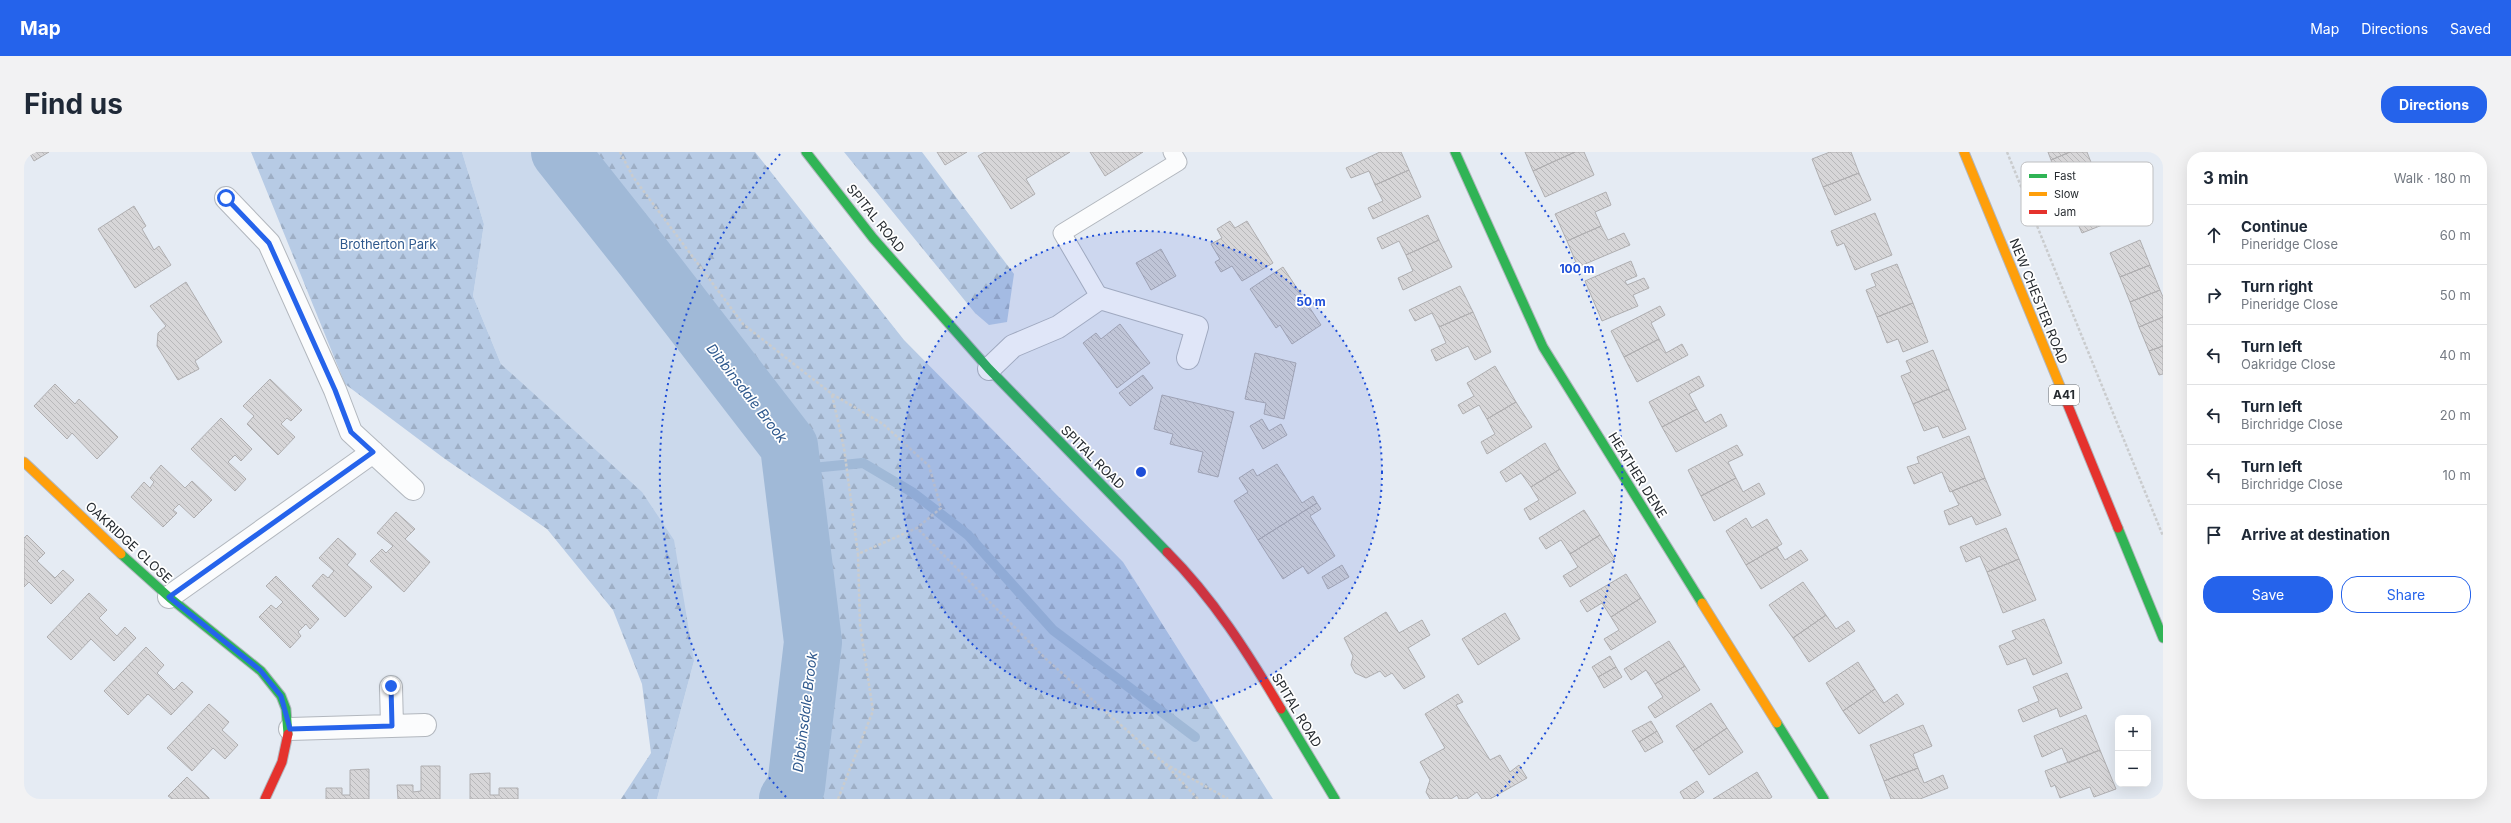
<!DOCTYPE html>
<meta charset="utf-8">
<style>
body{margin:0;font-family:Inter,sans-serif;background:#f2f2f3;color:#1f2937}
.controls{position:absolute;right:12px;bottom:12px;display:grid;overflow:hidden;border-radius:8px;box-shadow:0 4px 16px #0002}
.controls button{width:36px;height:36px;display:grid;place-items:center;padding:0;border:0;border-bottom:1px solid #e0e1e3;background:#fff;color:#1f2937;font:20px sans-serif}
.stop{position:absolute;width:12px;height:12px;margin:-9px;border:3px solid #2563eb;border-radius:50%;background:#fff}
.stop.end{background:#2563eb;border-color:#fff;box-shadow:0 1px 4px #0008}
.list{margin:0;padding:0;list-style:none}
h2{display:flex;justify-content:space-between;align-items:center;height:52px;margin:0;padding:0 16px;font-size:17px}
h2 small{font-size:13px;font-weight:400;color:#747a83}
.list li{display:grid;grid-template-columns:26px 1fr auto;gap:12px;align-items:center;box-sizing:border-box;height:60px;padding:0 16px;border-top:1px solid #e0e1e3}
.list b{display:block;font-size:15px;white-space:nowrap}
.list p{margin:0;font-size:13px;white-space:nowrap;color:#747a83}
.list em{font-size:13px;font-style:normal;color:#747a83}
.actions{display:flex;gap:8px;padding:12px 16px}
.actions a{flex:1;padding:9px 0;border:1px solid #2563eb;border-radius:16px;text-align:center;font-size:14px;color:#2563eb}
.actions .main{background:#2563eb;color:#fff}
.icon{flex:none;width:22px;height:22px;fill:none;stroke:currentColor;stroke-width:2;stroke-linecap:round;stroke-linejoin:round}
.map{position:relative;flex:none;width:2139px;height:647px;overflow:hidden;border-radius:16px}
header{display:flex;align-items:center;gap:24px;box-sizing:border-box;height:56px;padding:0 20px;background:#2563eb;color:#fff}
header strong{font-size:19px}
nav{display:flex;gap:22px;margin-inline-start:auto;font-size:14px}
.intro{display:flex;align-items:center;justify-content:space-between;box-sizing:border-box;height:96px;padding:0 24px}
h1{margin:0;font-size:28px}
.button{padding:10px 18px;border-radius:16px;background:#2563eb;color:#fff;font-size:14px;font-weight:700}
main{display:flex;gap:24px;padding:0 24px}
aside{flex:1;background:#fff;border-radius:16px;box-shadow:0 4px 16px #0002}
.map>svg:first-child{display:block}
</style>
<header>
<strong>Map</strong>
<nav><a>Map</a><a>Directions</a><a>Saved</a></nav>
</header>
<div class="intro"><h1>Find us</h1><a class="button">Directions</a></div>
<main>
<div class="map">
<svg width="2139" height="647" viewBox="0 0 2139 647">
<defs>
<pattern id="forest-firs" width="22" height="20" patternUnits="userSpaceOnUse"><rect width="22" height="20" fill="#b7cbe5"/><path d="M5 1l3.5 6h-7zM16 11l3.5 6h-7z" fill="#9daec5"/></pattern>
<pattern id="building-back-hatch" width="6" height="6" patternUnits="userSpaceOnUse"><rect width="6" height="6" fill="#d7d6d8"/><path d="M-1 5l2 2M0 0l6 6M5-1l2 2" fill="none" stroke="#b8b8ba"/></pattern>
</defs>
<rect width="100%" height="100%" fill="#e5ebf3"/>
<path fill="#cbd9ec" d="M 438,0 L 536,0 L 620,106 L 765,294 L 789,490 L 772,635 L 764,647 L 633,647 L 670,509 L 539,270 L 477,212 L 449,144 L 460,72 Z"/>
<path fill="url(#forest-firs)" d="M 227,0 L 438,0 L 460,72 L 449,144 L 477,212 L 618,340 L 650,388 L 670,509 L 633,647 L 597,647 L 627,601 L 618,532 L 589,458 L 523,377 L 421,307 L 321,232 Z
M 536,0 L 731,0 L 880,188 L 1099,410 L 1249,647 L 764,647 L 772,635 L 789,490 L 765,294 L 620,106 Z
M 820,0 L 898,0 L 990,122 L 983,170 L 965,173 L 951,161 Z"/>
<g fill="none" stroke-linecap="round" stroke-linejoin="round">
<path stroke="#a0b9d7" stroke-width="10" d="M 768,318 L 839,311 L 888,340 L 944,383 L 1029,478 L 1171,585"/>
<path stroke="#a0b9d7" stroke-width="58" d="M 536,0 L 620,106 L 765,294 L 789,490 L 772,635 L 764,647"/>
</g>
<path fill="url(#building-back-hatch)" stroke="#afaeb0" d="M 0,0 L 25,0 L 10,9 L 6,2 L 0,6 Z
M 913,0 L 943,0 L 921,13 Z
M 961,0 L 1046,0 L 1002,27 L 1011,42 L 987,57 L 954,4 Z
M 1066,0 L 1119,0 L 1081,24 Z
M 1356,0 L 1377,0 L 1385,18 L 1351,33 L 1345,19 L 1327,26 L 1322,16 Z
M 1501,0 L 1551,0 L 1509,19 Z
M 1551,0 L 1560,0 L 1570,23 L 1521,45 L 1509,19 Z
M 1806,0 L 1827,0 L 1835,21 L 1799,35 L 1788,7 Z
M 2024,0 L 2046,0 L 2027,8 Z
M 2046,0 L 2063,0 L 2070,18 L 2037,32 L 2027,8 Z
M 1385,18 L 1397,45 L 1349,67 L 1344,56 L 1359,49 L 1351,33 Z
M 1835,21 L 1847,48 L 1811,63 L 1799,35 Z
M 1582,40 L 1587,53 L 1571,60 L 1577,74 L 1543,89 L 1531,62 Z
M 2081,43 L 2091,68 L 2058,81 L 2047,56 Z
M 110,54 L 122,74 L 118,77 L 130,98 L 135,94 L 147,113 L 111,136 L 74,77 Z
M 1851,61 L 1868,103 L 1831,118 L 1820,91 L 1813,94 L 1807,79 Z
M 1404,63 L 1415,88 L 1382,103 L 1375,89 L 1358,97 L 1353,86 Z
M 1206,69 L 1211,76 L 1223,69 L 1249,111 L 1218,129 L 1208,114 L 1197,120 L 1191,110 L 1196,107 L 1187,92 L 1198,86 L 1193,77 Z
M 1577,74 L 1584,88 L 1600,81 L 1606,93 L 1554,115 L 1543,89 Z
M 1415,88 L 1428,115 L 1379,138 L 1374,126 L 1389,119 L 1382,103 Z
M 2116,88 L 2126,113 L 2096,125 L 2086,101 Z
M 1137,97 L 1152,124 L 1127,138 L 1112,111 Z
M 1607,109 L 1613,124 L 1601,129 L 1603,133 L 1620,126 L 1625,136 L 1609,143 L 1614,154 L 1578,169 L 1561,129 Z
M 1873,112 L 1889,151 L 1853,165 L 1842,138 L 1852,134 L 1847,122 Z
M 2126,113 L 2136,138 L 2106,150 L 2096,125 Z
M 1259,115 L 1297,173 L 1268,192 L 1256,173 L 1252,176 L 1226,137 Z
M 162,130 L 198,190 L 171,209 L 175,217 L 154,228 L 133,194 L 134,181 L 142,174 L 126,154 Z
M 1436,134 L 1449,160 L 1415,175 L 1408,161 L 1391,169 L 1385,158 Z
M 2136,138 L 2139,145 L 2139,165 L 2115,175 L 2106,150 Z
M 1889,151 L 1904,190 L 1879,200 L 1874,187 L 1863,191 L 1853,165 Z
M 1636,154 L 1641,163 L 1627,171 L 1635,187 L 1600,205 L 1587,179 Z
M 1449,160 L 1467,200 L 1451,208 L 1444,194 L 1412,209 L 1407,198 L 1422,191 L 1415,175 Z
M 2139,165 L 2139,194 L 2125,199 L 2115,175 Z
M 1096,172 L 1126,211 L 1093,236 L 1059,191 L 1072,181 L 1077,187 Z
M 1635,187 L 1642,201 L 1658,192 L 1664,203 L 1613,230 L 1600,205 Z
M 2139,194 L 2139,222 L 2135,223 L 2125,199 Z
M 1909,198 L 1925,237 L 1889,252 L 1877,224 L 1887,220 L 1882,209 Z
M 1231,201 L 1272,211 L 1260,267 L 1240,262 L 1242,251 L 1221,247 Z
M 1471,214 L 1492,250 L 1463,267 L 1455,253 L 1439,262 L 1434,253 L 1450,244 L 1443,231 Z
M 1119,223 L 1129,236 L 1106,254 L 1095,241 Z
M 1675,224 L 1680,234 L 1665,242 L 1673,257 L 1638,275 L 1625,250 Z
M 246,227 L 278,258 L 267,269 L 263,266 L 257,272 L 271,285 L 254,303 L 223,272 L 230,264 L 219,254 Z
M 31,232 L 51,252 L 55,247 L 94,285 L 73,307 L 48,281 L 43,287 L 10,254 Z
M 1925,237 L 1942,277 L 1919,286 L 1914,274 L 1900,279 L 1889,252 Z
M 1138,243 L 1210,260 L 1194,325 L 1174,320 L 1179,300 L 1146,292 L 1149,282 L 1130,277 Z
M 1492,250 L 1508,275 L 1463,302 L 1457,290 L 1471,282 L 1463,267 Z
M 1673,257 L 1681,271 L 1697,262 L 1703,274 L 1652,300 L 1638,275 Z
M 197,266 L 228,297 L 217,309 L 211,303 L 204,310 L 222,327 L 211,339 L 167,297 Z
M 1238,267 L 1245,279 L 1257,272 L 1263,283 L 1239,297 L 1226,274 Z
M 1945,284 L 1961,326 L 1926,340 L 1918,320 L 1890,332 L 1883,315 L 1895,311 L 1893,305 Z
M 1521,291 L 1536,317 L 1507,335 L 1497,321 L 1482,330 L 1476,320 Z
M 1713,293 L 1719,303 L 1704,310 L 1712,326 L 1677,344 L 1664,318 Z
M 1253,312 L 1278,351 L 1289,344 L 1293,351 L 1234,388 L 1210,349 L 1224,340 L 1215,326 L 1229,317 L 1233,324 Z
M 137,313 L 161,336 L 168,329 L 188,348 L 170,366 L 155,352 L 149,358 L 153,361 L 139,375 L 107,345 L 120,330 L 126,336 L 130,330 L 126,326 Z
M 1536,317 L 1552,341 L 1506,368 L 1500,357 L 1515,348 L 1507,335 Z
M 1712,326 L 1719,340 L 1735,331 L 1741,342 L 1690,369 L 1677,344 Z
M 1961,326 L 1977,363 L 1952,373 L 1948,364 L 1925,373 L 1920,359 L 1935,353 L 1928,339 Z
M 1293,351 L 1297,357 L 1286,364 L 1311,404 L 1284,422 L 1279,414 L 1259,427 L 1234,388 Z
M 1560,358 L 1576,383 L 1546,402 L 1537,388 L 1522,397 L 1515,386 Z
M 372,360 L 391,377 L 381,387 L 406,410 L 380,440 L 346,409 L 358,397 L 362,401 L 369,394 L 353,381 Z
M 1722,366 L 1728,376 L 1743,367 L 1758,392 L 1722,413 L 1702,379 Z
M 1982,376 L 1995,407 L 1963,420 L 1956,404 L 1942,410 L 1936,395 Z
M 3,383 L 21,401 L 13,409 L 31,426 L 39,418 L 50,428 L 27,452 L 5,430 L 0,435 L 0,386 Z
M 1576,383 L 1591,407 L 1546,435 L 1539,424 L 1554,415 L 1546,402 Z
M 314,386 L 332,402 L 323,413 L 348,435 L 321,465 L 288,434 L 299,422 L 304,426 L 310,419 L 295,406 Z
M 1753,395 L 1761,408 L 1777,398 L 1784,408 L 1737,437 L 1722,413 Z
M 1995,407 L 2012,448 L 1979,461 L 1963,420 Z
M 1318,413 L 1325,425 L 1304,437 L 1298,425 Z
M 1602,422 L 1617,446 L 1587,465 L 1578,451 L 1563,460 L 1556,449 Z
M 252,424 L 295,467 L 286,477 L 282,472 L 274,480 L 277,484 L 266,496 L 235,465 L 247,453 L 252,457 L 259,450 L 242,434 Z
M 1779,430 L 1802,463 L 1769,486 L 1745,453 Z
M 65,441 L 83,458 L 75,466 L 93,484 L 101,475 L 112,486 L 90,509 L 67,487 L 47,508 L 23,485 Z
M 1617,446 L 1632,470 L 1587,498 L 1580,487 L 1595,478 L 1587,465 Z
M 1362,460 L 1375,481 L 1398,468 L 1406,483 L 1384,496 L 1401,525 L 1380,537 L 1368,521 L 1361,525 L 1356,519 L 1342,526 L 1331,521 L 1327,513 L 1329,504 L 1320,486 Z
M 1481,461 L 1496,487 L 1454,513 L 1438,487 Z
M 1802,463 L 1812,477 L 1824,469 L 1831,479 L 1785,510 L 1769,486 Z
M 2020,467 L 2038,511 L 2009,523 L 2002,506 L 1983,513 L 1975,494 L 1992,487 L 1988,479 Z
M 1645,489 L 1661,514 L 1631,532 L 1622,518 L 1607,528 L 1600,517 Z
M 122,495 L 140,513 L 133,521 L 150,538 L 158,530 L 169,540 L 147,563 L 124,542 L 104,563 L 80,539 Z
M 1586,504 L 1592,515 L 1574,525 L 1568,515 Z
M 1834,510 L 1851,537 L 1819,559 L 1802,531 Z
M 1661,514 L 1676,538 L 1631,566 L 1624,555 L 1639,545 L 1631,532 Z
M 1592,515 L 1598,525 L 1580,536 L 1574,525 Z
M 2043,521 L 2058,556 L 2036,565 L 2033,556 L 1999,570 L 1994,558 L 2015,549 L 2009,535 Z
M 1851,537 L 1860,551 L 1873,542 L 1880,552 L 1835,582 L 1819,559 Z
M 1434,542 L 1439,550 L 1432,553 L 1466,608 L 1476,603 L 1486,620 L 1495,613 L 1503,626 L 1466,647 L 1458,647 L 1453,640 L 1443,647 L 1435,647 L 1433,643 L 1427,647 L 1406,647 L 1402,640 L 1406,628 L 1396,610 L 1421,596 L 1401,562 Z
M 1687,551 L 1703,576 L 1669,599 L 1652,574 Z
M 185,552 L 205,570 L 198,578 L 214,593 L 201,607 L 189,596 L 168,619 L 143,596 Z
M 2062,563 L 2076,598 L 2044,611 L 2038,596 L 2018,605 L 2010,584 Z
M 1627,569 L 1633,579 L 1615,590 L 1608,579 Z
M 1899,573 L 1908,594 L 1889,602 L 1894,616 L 1860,629 L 1846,593 Z
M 1703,576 L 1719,600 L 1685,623 L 1669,599 Z
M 1633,579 L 1639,590 L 1621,600 L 1615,590 Z
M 2076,598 L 2092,637 L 2070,645 L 2066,635 L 2036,646 L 2031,633 L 2027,635 L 2021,619 Z
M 397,614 L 416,614 L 416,647 L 374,647 L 373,633 L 389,633 L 389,640 L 397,639 Z
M 1894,616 L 1900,631 L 1919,623 L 1924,636 L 1896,647 L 1867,647 L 1860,629 Z
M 345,617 L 345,647 L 302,647 L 302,636 L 318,636 L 318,643 L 326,643 L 326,618 Z
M 1733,620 L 1748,645 L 1745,647 L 1689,647 Z
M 466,621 L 466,643 L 475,643 L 475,636 L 494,636 L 494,647 L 446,647 L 446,622 Z
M 163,625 L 185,646 L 185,647 L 148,647 L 144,644 Z
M 1673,629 L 1680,640 L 1670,647 L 1660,647 L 1656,640 Z"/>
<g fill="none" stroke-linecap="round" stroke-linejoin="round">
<defs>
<path id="lane" d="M 1076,146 L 1038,81 L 1154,10 L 1148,0"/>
<path id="street" d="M 202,46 L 245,91 L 311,238 L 327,280 L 389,337
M 965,217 L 989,194 L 1034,175 L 1076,146 L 1173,175 L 1164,206
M 145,445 L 349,300
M 367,535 L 368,574
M 266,577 L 401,573"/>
<path id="fast" d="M 782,0 L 849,86 L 965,217 L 1143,400
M 1431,0 L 1519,195 L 1678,451
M 2094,376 L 2139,486
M 97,402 L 146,446 L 237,519 L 257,544 L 262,557 L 264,582
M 1257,557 L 1311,647
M 1753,571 L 1800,647"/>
<path id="slow" d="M 1940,0 L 2043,251
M 0,310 L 97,402
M 1678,451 L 1753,571"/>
<path id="jam" d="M 2043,251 L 2094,376
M 1143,400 C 1189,446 1224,501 1257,557
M 241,647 L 258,610 L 264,582"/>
</defs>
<use href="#lane" stroke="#b2b7be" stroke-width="19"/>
<use href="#street" stroke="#b2b7be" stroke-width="24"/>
<use href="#fast" stroke="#b2b7be" stroke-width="11"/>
<use href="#slow" stroke="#b2b7be" stroke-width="11"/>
<use href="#jam" stroke="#b2b7be" stroke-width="11"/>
<path stroke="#caccce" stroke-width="2.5" stroke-dasharray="3 2" stroke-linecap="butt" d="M 596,0 L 609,25 L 719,172 L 808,242 L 859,272 L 905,314 L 917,356 L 893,376
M 1983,0 L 2139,384
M 808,243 L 820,296 L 834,402
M 1141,612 L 1174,647
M 814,647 L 849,559 L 836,473 L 834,402 L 893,376 L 1022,507 L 1140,611 L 1204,647"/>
<use href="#lane" stroke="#fbfcfd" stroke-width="17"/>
<use href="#street" stroke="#fbfcfd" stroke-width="22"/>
<use href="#fast" stroke="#30b455" stroke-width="9"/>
<use href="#slow" stroke="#ff9f0a" stroke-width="9"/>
<use href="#jam" stroke="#e5322d" stroke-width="9"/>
</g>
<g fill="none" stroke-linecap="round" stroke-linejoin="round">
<path stroke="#2563eb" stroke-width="5" d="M 202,46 L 245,91 L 311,238 L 327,280 L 349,300 L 145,445 L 236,518 L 257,544 L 266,577 L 368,574 L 367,534"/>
</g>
<circle cx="1117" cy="320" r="241" fill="#1d4ed8" fill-opacity=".12"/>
<g fill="none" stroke="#1d4ed8" stroke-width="2" stroke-dasharray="2 4">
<circle cx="1117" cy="320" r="241"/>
<path d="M762 645A481 481 0 0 1 757 1M1477 1A481 481 0 0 1 1472 645"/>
</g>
<g text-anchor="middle" stroke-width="3.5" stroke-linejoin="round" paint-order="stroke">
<rect fill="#fff" stroke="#676b6e" stroke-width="1" x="2025" y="233" width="30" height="20" rx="3"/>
<g font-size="12" font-weight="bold" fill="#262b30">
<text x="2040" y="247">A41</text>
</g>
<g font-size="13" fill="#262b30" stroke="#fff">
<text transform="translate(852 66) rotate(51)" y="5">SPITAL ROAD</text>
<text transform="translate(2015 149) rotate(68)" y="5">NEW CHESTER ROAD</text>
<text transform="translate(1069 305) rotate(45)" y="5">SPITAL ROAD</text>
<text transform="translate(1614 323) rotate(58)" y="5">HEATHER DENE</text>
<text transform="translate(105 390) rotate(43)" y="5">OAKRIDGE CLOSE</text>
<text transform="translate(1273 558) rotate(59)" y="5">SPITAL ROAD</text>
</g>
<g font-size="13" fill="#2e588d" stroke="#fff">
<text x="364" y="97">Brotherton Park</text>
</g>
<g font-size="14" font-style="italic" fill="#2e588d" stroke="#fff">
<text transform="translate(723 241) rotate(52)" y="5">Dibbinsdale Brook</text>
<text transform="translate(781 560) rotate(-83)" y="5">Dibbinsdale Brook</text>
</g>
</g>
<rect x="1997" y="10" width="132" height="64" rx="6" fill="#fff" stroke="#bebfc1" stroke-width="1"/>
<rect x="2005" y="22" width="18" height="4" fill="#30b455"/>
<rect x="2005" y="40" width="18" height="4" fill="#ff9f0a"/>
<rect x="2005" y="58" width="18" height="4" fill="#e5322d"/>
<g font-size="11" fill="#262b30">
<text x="2030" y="28">Fast</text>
<text x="2030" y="46">Slow</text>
<text x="2030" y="64">Jam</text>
</g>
<circle cx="1117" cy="320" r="6" fill="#1d4ed8" stroke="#fff" stroke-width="2"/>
<g font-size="12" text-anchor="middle" font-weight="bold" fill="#1d4ed8" stroke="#fff" stroke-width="3.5" stroke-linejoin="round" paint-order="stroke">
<text x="1553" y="121">100 m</text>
<text x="1287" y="154">50 m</text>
</g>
</svg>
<div class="controls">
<button>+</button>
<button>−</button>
</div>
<div class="stop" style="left:202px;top:46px"></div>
<div class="stop end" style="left:367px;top:534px"></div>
</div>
<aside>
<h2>3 min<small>Walk · 180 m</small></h2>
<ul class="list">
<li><svg class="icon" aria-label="ahead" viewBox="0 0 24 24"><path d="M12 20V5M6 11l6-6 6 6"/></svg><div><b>Continue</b><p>Pineridge Close</p></div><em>60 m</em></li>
<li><svg class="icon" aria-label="right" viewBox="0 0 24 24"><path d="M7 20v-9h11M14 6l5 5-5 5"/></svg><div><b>Turn right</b><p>Pineridge Close</p></div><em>50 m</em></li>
<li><svg class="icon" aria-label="left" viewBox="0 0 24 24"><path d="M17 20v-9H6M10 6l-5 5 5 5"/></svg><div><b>Turn left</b><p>Oakridge Close</p></div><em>40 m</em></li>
<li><svg class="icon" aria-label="left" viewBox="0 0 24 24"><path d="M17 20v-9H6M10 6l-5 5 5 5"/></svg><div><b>Turn left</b><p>Birchridge Close</p></div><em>20 m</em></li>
<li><svg class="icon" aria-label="left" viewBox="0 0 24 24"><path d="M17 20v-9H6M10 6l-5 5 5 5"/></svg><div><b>Turn left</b><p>Birchridge Close</p></div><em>10 m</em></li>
<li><svg class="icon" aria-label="arrive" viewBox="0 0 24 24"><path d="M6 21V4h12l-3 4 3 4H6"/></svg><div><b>Arrive at destination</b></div></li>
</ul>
<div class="actions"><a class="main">Save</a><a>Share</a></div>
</aside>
</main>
